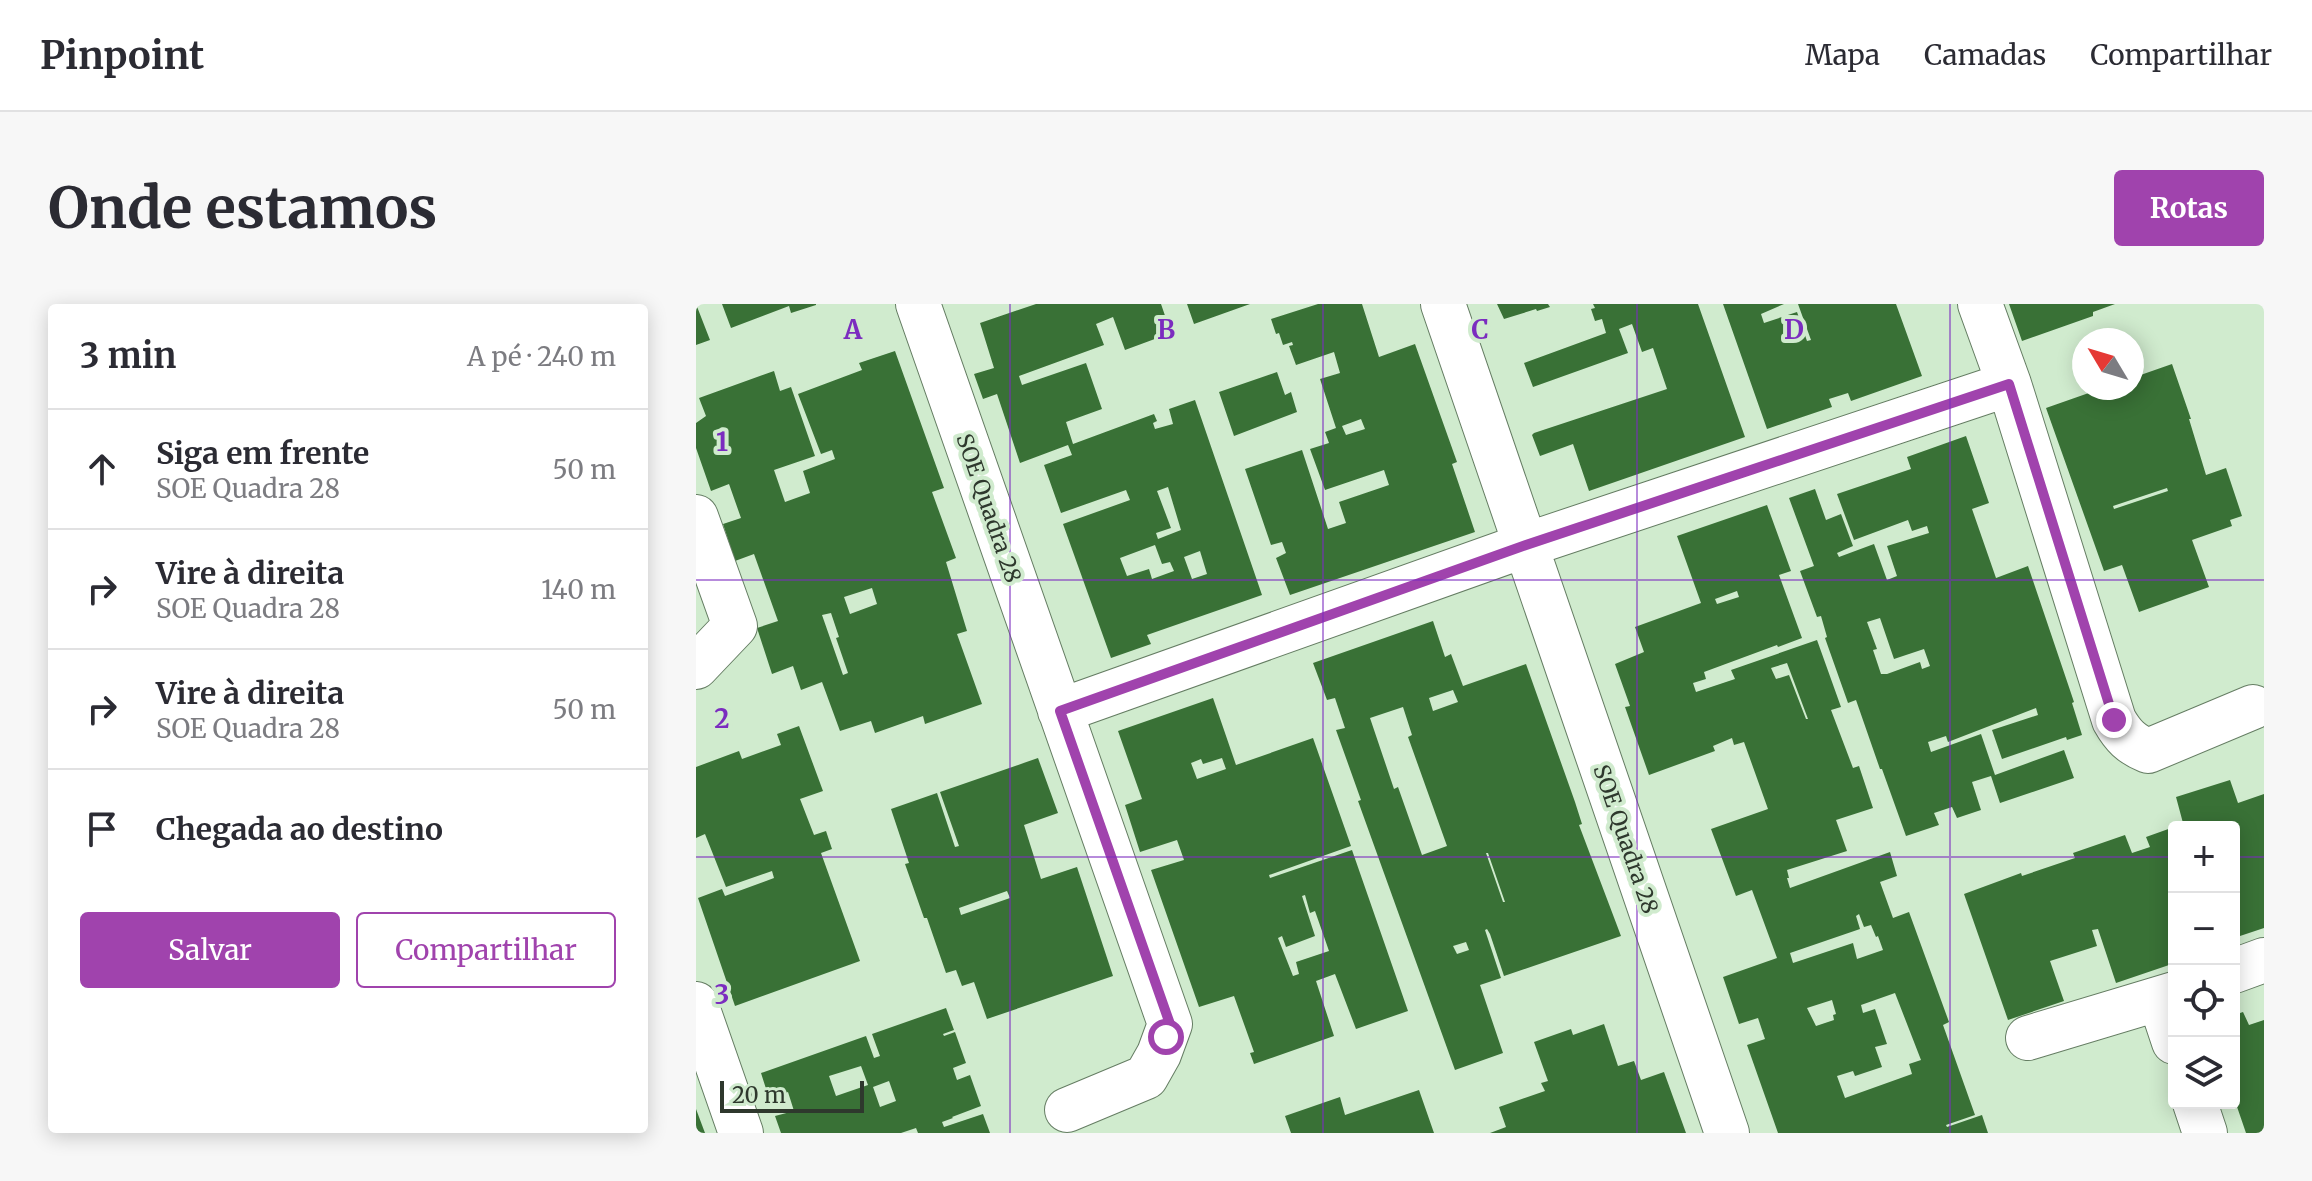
<!DOCTYPE html>
<html lang="pt">
<meta charset="utf-8">
<style>
body{margin:0;font-family:Merriweather,serif;background:#f7f7f7;color:#2b2b33}
.controls{position:absolute;right:24px;bottom:24px;display:grid;overflow:hidden;border-radius:8px;box-shadow:0 4px 20px #0003}
.controls button{width:72px;height:72px;display:grid;place-items:center;padding:0;border:0;border-bottom:2px solid #e1e1e2;background:#fff;color:#2b2b33;font:40px sans-serif}
.compass{position:absolute;left:1376px;top:24px;width:72px;height:72px;border-radius:50%;background:#fff;box-shadow:0 4px 20px #0003;rotate:308deg}
.scale{position:absolute;left:24px;bottom:20px;width:144px;box-sizing:border-box;padding-left:8px;border:4px solid #2e382d;border-top:0;font-size:22px;line-height:28px;white-space:nowrap;color:#2e382d;-webkit-text-stroke:6px #d0ebce;paint-order:stroke}
.stop{position:absolute;width:24px;height:24px;margin:-18px;border:6px solid #a043ad;border-radius:50%;background:#fff}
.stop.end{background:#a043ad;border-color:#fff;box-shadow:0 2px 8px #0008}
.list{margin:0;padding:0;list-style:none}
h2{display:flex;justify-content:space-between;align-items:center;height:104px;margin:0;padding:0 32px;font-size:34px}
h2 small{font-size:26px;font-weight:400;color:#7c7c81}
.list li{display:grid;grid-template-columns:52px 1fr auto;gap:24px;align-items:center;box-sizing:border-box;height:120px;padding:0 32px;border-top:2px solid #e1e1e2}
.list b{display:block;font-size:30px;white-space:nowrap}
.list p{margin:0;font-size:26px;white-space:nowrap;color:#7c7c81}
.list em{font-size:26px;font-style:normal;color:#7c7c81}
.actions{display:flex;gap:16px;padding:24px 32px}
.actions a{flex:1;padding:18px 0;border:2px solid #a043ad;border-radius:8px;text-align:center;font-size:28px;color:#a043ad}
.actions .main{background:#a043ad;color:#fff}
.icon{flex:none;width:44px;height:44px;fill:none;stroke:currentColor;stroke-width:2;stroke-linecap:round;stroke-linejoin:round}
.map{position:relative;flex:none;width:1568px;height:829px;overflow:hidden;border-radius:8px}
header{display:flex;align-items:center;gap:48px;box-sizing:border-box;height:112px;padding:0 40px;background:#fff;border-bottom:2px solid #e1e1e2}
header strong{font-size:38px}
nav{display:flex;gap:44px;margin-inline-start:auto;font-size:28px}
.intro{display:flex;align-items:center;justify-content:space-between;box-sizing:border-box;height:192px;padding:0 48px}
h1{margin:0;font-size:56px}
.button{padding:20px 36px;border-radius:8px;background:#a043ad;color:#fff;font-size:28px;font-weight:700}
main{display:flex;gap:48px;padding:0 48px}
aside{flex:1;background:#fff;border-radius:8px;box-shadow:0 4px 20px #0003}
.map>svg:first-child{display:block}
</style>
<header>
<strong>Pinpoint</strong>
<nav><a>Mapa</a><a>Camadas</a><a>Compartilhar</a></nav>
</header>
<div class="intro"><h1>Onde estamos</h1><a class="button">Rotas</a></div>
<main>
<aside>
<h2>3 min<small>A pé · 240 m</small></h2>
<ul class="list">
<li><svg class="icon" aria-label="ahead" viewBox="0 0 24 24"><path d="M12 20V5M6 11l6-6 6 6"/></svg><div><b>Siga em frente</b><p>SOE Quadra 28</p></div><em>50 m</em></li>
<li><svg class="icon" aria-label="right" viewBox="0 0 24 24"><path d="M7 20v-9h11M14 6l5 5-5 5"/></svg><div><b>Vire à direita</b><p>SOE Quadra 28</p></div><em>140 m</em></li>
<li><svg class="icon" aria-label="right" viewBox="0 0 24 24"><path d="M7 20v-9h11M14 6l5 5-5 5"/></svg><div><b>Vire à direita</b><p>SOE Quadra 28</p></div><em>50 m</em></li>
<li><svg class="icon" aria-label="arrive" viewBox="0 0 24 24"><path d="M6 21V4h12l-3 4 3 4H6"/></svg><div><b>Chegada ao destino</b></div></li>
</ul>
<div class="actions"><a class="main">Salvar</a><a>Compartilhar</a></div>
</aside>
<div class="map">
<svg width="1568" height="829" viewBox="0 0 1568 829">
<rect width="100%" height="100%" fill="#d0ebce"/>
<path fill="#397136" fill-rule="evenodd" d="M 0,0 L 14,36 L 0,41 Z
M 26,0 L 120,0 L 120,1 L 95,9 L 93,2 L 35,24 Z
M 340,0 L 465,0 L 475,29 L 429,46 L 417,13 L 400,20 L 408,41 L 323,72 L 326,81 L 390,59 L 406,105 L 370,118 L 377,140 L 458,110 L 461,117 L 457,119 L 459,125 L 477,120 L 473,105 L 499,96 L 566,291 L 451,331 L 455,340 L 415,354 L 367,220 L 434,196 L 430,186 L 365,209 L 348,161 L 376,151 L 372,141 L 324,159 L 301,90 L 287,95 L 278,70 L 298,64 L 284,19 ZM 472,183 L 485,226 L 462,235 L 460,229 L 475,224 L 461,187 ZM 459,241 L 466,260 L 474,258 L 478,267 L 456,275 L 453,265 L 431,272 L 424,254 ZM 504,247 L 511,270 L 496,275 L 488,253 Z
M 491,0 L 554,0 L 498,20 Z
M 622,0 L 666,0 L 683,53 L 719,40 L 761,158 L 756,160 L 779,228 L 594,291 L 580,254 L 590,249 L 586,238 L 575,241 L 549,165 L 606,146 L 632,225 L 650,219 L 643,198 L 693,181 L 688,166 L 629,186 L 614,145 L 633,139 L 629,128 L 640,124 L 624,75 L 644,69 L 638,48 L 600,61 L 593,42 L 597,41 L 596,38 L 587,41 L 583,29 L 580,30 L 575,15 ZM 665,115 L 669,125 L 650,131 L 646,122 Z
M 801,0 L 852,0 L 854,3 L 841,7 L 840,5 L 808,15 Z
M 897,0 L 1002,0 L 1049,133 L 893,187 L 877,140 L 844,152 L 836,131 L 838,129 L 971,85 L 957,44 L 946,48 L 936,20 L 923,25 L 932,49 L 837,83 L 828,59 L 910,29 L 906,15 L 899,17 L 895,5 L 899,4 Z
M 1027,0 L 1088,0 L 1065,10 L 1068,19 L 1101,8 L 1111,37 L 1115,36 L 1102,0 L 1200,0 L 1226,72 L 1155,97 L 1152,89 L 1133,95 L 1136,103 L 1071,125 Z
M 1313,0 L 1419,0 L 1397,8 L 1397,12 L 1326,37 Z
M 199,47 L 248,184 L 236,188 L 260,254 L 250,258 L 271,327 L 261,330 L 286,400 L 229,420 L 227,412 L 179,429 L 175,417 L 144,427 L 126,378 L 105,386 L 97,362 L 76,370 L 61,324 L 82,317 L 58,250 L 39,257 L 27,220 L 45,214 L 33,180 L 15,187 L 0,144 L 0,119 L 10,112 L 3,94 L 78,67 L 84,87 L 95,83 L 119,152 L 78,166 L 89,198 L 114,189 L 107,167 L 139,155 L 136,146 L 125,150 L 102,90 L 166,66 L 163,59 ZM 176,284 L 181,300 L 154,310 L 148,293 ZM 135,309 L 143,333 L 140,334 L 152,369 L 147,371 L 126,311 Z
M 1476,60 L 1495,115 L 1493,115 L 1510,171 L 1530,164 L 1546,212 L 1534,216 L 1536,222 L 1496,236 L 1513,283 L 1443,308 L 1426,261 L 1408,267 L 1350,104 L 1407,84 L 1436,84 L 1436,74 ZM 1471,184 L 1472,187 L 1418,205 L 1417,202 Z
M 581,68 L 589,91 L 595,88 L 601,108 L 538,132 L 523,88 Z
M 1270,132 L 1293,199 L 1276,205 L 1300,274 L 1332,262 L 1378,398 L 1376,399 L 1386,431 L 1371,436 L 1370,433 L 1306,455 L 1296,426 L 1342,411 L 1340,404 L 1252,438 L 1250,432 L 1232,438 L 1235,448 L 1285,430 L 1299,471 L 1368,446 L 1378,474 L 1304,499 L 1295,472 L 1276,478 L 1285,506 L 1261,514 L 1256,503 L 1238,509 L 1243,521 L 1210,532 L 1186,465 L 1184,465 L 1160,396 L 1152,399 L 1129,334 L 1131,333 L 1125,312 L 1121,313 L 1104,267 L 1118,262 L 1093,194 L 1119,185 L 1130,216 L 1145,210 L 1157,242 L 1141,249 L 1143,253 L 1178,240 L 1191,276 L 1201,272 L 1191,242 L 1233,229 L 1231,222 L 1216,227 L 1212,216 L 1158,236 L 1141,190 L 1215,165 L 1211,153 ZM 1184,314 L 1198,355 L 1228,345 L 1234,362 L 1226,365 L 1224,358 L 1191,370 L 1185,370 L 1177,346 L 1181,345 L 1171,318 Z
M 1071,201 L 1095,267 L 1083,271 L 1106,334 L 1082,343 L 1081,341 L 1008,368 L 1010,375 L 997,379 L 1000,388 L 1039,375 L 1035,366 L 1121,336 L 1145,403 L 1135,406 L 1157,464 L 1163,462 L 1177,504 L 1140,516 L 1151,547 L 1091,566 L 1093,574 L 1091,574 L 1094,584 L 1194,548 L 1201,572 L 1184,578 L 1197,614 L 1213,608 L 1253,718 L 1247,721 L 1279,811 L 1250,821 L 1251,823 L 1286,811 L 1292,829 L 1082,829 L 1051,741 L 1069,735 L 1062,714 L 1043,720 L 1027,673 L 1081,654 L 1056,586 L 1040,592 L 1015,525 L 1072,505 L 1048,438 L 1038,441 L 1036,434 L 1017,442 L 1019,447 L 953,471 L 929,403 L 934,402 L 919,360 L 948,348 L 939,323 L 1005,299 L 981,232 ZM 1041,287 L 1043,293 L 1021,300 L 1019,295 ZM 1091,359 L 1112,415 L 1110,415 L 1093,371 L 1080,375 L 1075,364 ZM 1163,610 L 1168,623 L 1175,621 L 1180,633 L 1182,632 L 1187,646 L 1161,655 L 1157,639 L 1097,659 L 1094,649 L 1164,625 L 1160,612 ZM 1199,689 L 1225,756 L 1213,760 L 1216,770 L 1149,794 L 1141,772 L 1157,767 L 1159,772 L 1186,763 L 1179,743 L 1191,740 L 1179,705 L 1167,709 L 1165,701 ZM 1136,696 L 1140,710 L 1137,711 L 1138,716 L 1120,722 L 1111,704 Z
M 737,317 L 749,353 L 755,350 L 767,382 L 830,360 L 879,498 L 886,520 L 883,521 L 925,632 L 808,672 L 794,630 L 791,625 L 789,626 L 805,674 L 784,681 L 807,749 L 759,766 L 662,497 L 665,496 L 640,426 L 649,424 L 639,394 L 631,396 L 617,359 ZM 757,386 L 762,398 L 737,407 L 733,394 ZM 707,403 L 716,431 L 712,433 L 751,542 L 726,551 L 702,483 L 698,485 L 674,414 ZM 790,549 L 792,549 L 809,598 L 807,598 ZM 770,638 L 773,646 L 761,650 L 757,642 Z
M 517,394 L 540,461 L 617,434 L 655,542 L 573,571 L 574,574 L 656,546 L 712,707 L 660,725 L 639,670 L 620,677 L 638,732 L 558,760 L 554,749 L 558,748 L 538,692 L 503,703 L 455,566 L 488,556 L 481,536 L 444,548 L 429,501 L 446,495 L 422,427 ZM 526,454 L 530,465 L 501,475 L 495,459 L 505,455 L 507,460 ZM 609,591 L 614,609 L 619,607 L 633,647 L 600,658 L 603,670 L 597,672 L 582,634 L 586,632 L 590,643 L 619,632 L 606,592 Z
M 103,422 L 127,487 L 104,495 L 118,531 L 130,527 L 136,545 L 125,549 L 164,657 L 39,702 L 2,594 L 26,585 L 29,592 L 78,574 L 76,567 L 30,583 L 9,530 L 0,534 L 0,463 L 43,447 L 46,455 L 85,441 L 81,430 Z
M 342,454 L 362,509 L 328,521 L 345,575 L 381,563 L 417,672 L 291,715 L 278,678 L 266,682 L 260,666 L 250,669 L 231,614 L 228,614 L 209,560 L 213,559 L 195,505 L 241,489 L 259,543 L 263,542 L 244,488 ZM 311,587 L 314,594 L 265,611 L 263,604 Z
M 1534,476 L 1542,499 L 1568,490 L 1568,624 L 1538,634 L 1538,523 L 1479,523 L 1487,519 L 1480,493 Z
M 1478,523 L 1478,656 L 1475,657 L 1476,660 L 1420,679 L 1402,625 L 1396,626 L 1401,642 L 1354,657 L 1368,697 L 1312,716 L 1268,590 L 1325,569 L 1326,572 L 1379,554 L 1377,549 L 1429,531 L 1436,549 L 1454,543 L 1450,533 Z
M 250,704 L 258,726 L 247,730 L 248,732 L 259,728 L 270,759 L 257,764 L 261,776 L 274,771 L 285,802 L 256,813 L 257,814 L 246,818 L 248,823 L 287,810 L 294,829 L 222,829 L 220,824 L 205,829 L 85,829 L 79,812 L 98,807 L 92,788 L 73,794 L 65,769 L 170,732 L 178,754 L 184,752 L 176,730 ZM 165,762 L 172,781 L 140,792 L 133,772 ZM 193,777 L 200,797 L 184,803 L 177,783 Z
M 1547,708 L 1553,721 L 1568,716 L 1568,829 L 1550,829 L 1538,794 L 1538,711 Z
M 908,720 L 922,762 L 938,757 L 945,776 L 968,768 L 990,829 L 794,829 L 810,823 L 803,803 L 849,787 L 845,779 L 852,777 L 838,738 L 875,725 L 877,731 Z
M 723,786 L 738,829 L 595,829 L 589,812 L 644,793 L 649,811 Z
M 0,805 L 9,829 L 0,829 Z"/>
<g fill="none" stroke-linecap="round" stroke-linejoin="round">
<defs>
<path id="minor" d="M 222,0 L 474,720 L 463,750 L 450,773 L 371,806
M 747,0 L 1031,829
M 1284,0 L 1313,80 L 1418,416 C 1427,432 1435,440 1452,447 L 1557,403
M 0,213 L 39,322 L 0,363
M 364,407 L 830,241 L 1313,80
M 1538,667 L 1568,656
M 1464,696 L 1478,738
M 0,700 L 45,829
M 1332,734 L 1478,690
M 1499,799 L 1509,829"/>
</defs>
<use href="#minor" stroke="#657d63" stroke-width="46"/>
<use href="#minor" stroke="#fff" stroke-width="44"/>
</g>
<g fill="none" stroke-linecap="round" stroke-linejoin="round">
<path stroke="#a043ad" stroke-width="10" d="M 470,733 L 474,720 L 364,407 L 830,241 L 1313,80 L 1418,416"/>
</g>
<path fill="none" stroke="#7b2cbf" stroke-width="2" stroke-opacity="0.55" d="M 314,0 L 314,829M 627,0 L 627,829M 941,0 L 941,829M 1254,0 L 1254,829M 0,276 L 1568,276M 0,553 L 1478,553M 1538,553 L 1568,553"/>
<g text-anchor="middle" stroke-width="8" stroke-linejoin="round" paint-order="stroke">
<g font-size="22" fill="#2e382d" stroke="#d0ebce">
<text transform="translate(293 204) rotate(71)" y="8">SOE Quadra 28</text>
<text transform="translate(930 535) rotate(71)" y="8">SOE Quadra 28</text>
</g>
</g>
<g font-size="26" text-anchor="middle" font-weight="bold" fill="#7b2cbf" stroke="#d0ebce" stroke-width="8" stroke-linejoin="round" paint-order="stroke">
<text x="157" y="35">A</text>
<text x="470" y="35">B</text>
<text x="784" y="35">C</text>
<text x="1098" y="35">D</text>
<text x="26" y="147">1</text>
<text x="26" y="424">2</text>
<text x="26" y="700">3</text>
</g>
</svg>
<div class="controls">
<button>+</button>
<button>−</button>
<button><svg class="icon" aria-label="locate" viewBox="0 0 24 24"><circle cx="12" cy="12" r="6"/><path d="M12 2v4M12 18v4M2 12h4M18 12h4"/></svg></button>
<button><svg class="icon" aria-label="layers" viewBox="0 0 24 24"><path d="M12 4l9 5-9 5-9-5zM3 14l9 5 9-5"/></svg></button>
</div>
<svg class="compass" viewBox="-18 -18 36 36"><path d="M0-13l5 13h-10z" fill="#e53935"/><path d="M0 13l5-13h-10z" fill="#7c7c81"/></svg>
<div class="scale">20 m</div>
<div class="stop" style="left:470px;top:733px"></div>
<div class="stop end" style="left:1418px;top:416px"></div>
</div>
</main>
